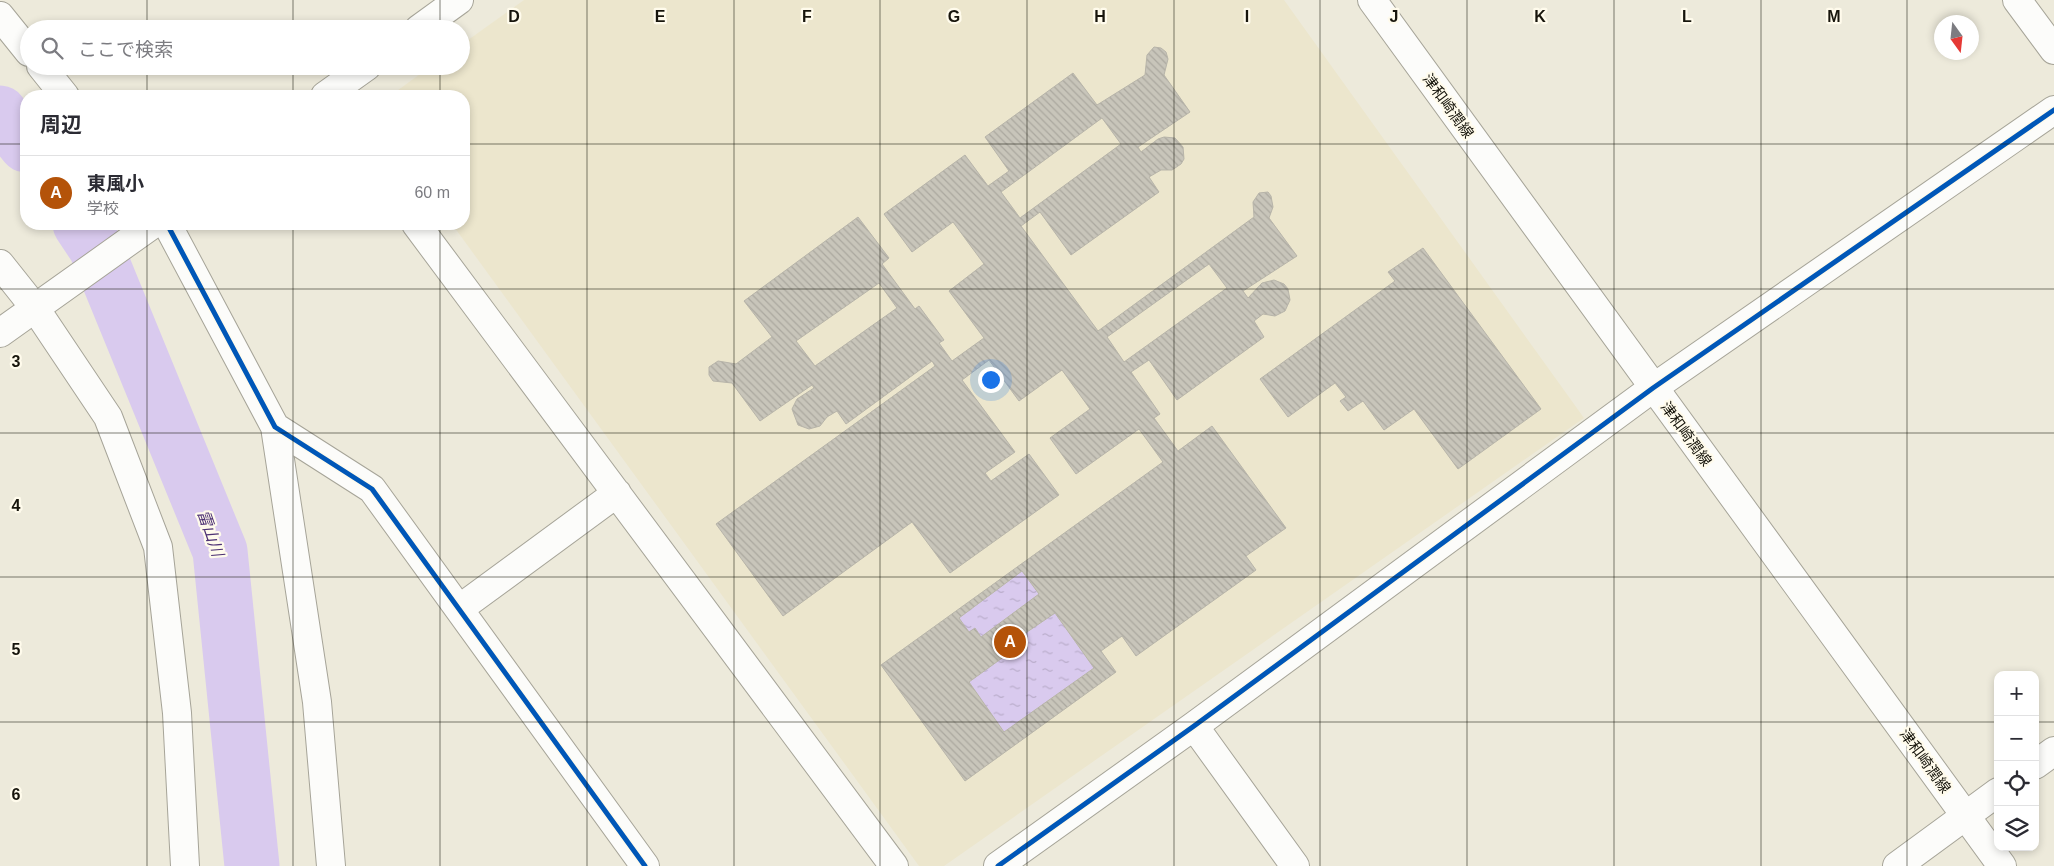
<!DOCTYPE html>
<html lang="ja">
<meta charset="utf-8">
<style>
body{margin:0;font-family:Helvetica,"Noto Sans JP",sans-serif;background:#f2f2f3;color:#2b2b33}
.controls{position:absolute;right:15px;bottom:15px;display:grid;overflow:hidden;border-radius:10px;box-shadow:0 2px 8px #0003}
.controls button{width:45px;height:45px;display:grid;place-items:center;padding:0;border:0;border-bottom:1px solid #e1e1e2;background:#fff;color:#2b2b33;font:25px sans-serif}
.compass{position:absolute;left:1934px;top:15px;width:45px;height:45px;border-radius:50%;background:#fff;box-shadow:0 2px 8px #0003;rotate:165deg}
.you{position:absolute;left:990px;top:379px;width:18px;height:18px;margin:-12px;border:4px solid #fff;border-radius:50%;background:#1a73e8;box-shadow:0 0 0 8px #1a73e833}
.badge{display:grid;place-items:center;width:32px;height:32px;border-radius:50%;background:#b45309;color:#fff;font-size:16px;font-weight:700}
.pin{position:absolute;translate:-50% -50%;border:2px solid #fff;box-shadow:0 1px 5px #0006}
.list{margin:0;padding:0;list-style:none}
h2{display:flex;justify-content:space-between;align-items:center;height:65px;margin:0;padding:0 20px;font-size:21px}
h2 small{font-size:16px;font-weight:400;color:#7c7c81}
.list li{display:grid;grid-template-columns:32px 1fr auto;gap:15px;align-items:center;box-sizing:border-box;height:75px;padding:0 20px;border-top:1px solid #e1e1e2}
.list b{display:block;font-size:19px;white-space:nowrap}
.list p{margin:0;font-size:16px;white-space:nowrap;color:#7c7c81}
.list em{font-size:16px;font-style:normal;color:#7c7c81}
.icon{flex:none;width:28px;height:28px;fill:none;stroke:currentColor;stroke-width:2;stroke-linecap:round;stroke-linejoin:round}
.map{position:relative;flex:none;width:2054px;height:866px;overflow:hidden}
.search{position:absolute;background:#fff;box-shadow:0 2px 8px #0003;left:20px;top:20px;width:450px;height:55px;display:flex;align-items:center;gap:12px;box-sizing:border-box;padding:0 18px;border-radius:28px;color:#7c7c81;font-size:19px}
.panel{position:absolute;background:#fff;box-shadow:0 2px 8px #0003;left:20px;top:90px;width:450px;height:140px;border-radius:20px}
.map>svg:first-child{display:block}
</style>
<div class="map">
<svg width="2054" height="866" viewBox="0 0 2054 866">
<defs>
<pattern id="water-ripples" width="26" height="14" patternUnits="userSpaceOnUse" patternTransform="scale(1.25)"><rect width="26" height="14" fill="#d9caee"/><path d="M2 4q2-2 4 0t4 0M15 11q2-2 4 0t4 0" fill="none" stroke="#baadcb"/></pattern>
<pattern id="building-back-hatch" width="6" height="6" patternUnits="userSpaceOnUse" patternTransform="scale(1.25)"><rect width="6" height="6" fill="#c8c5ba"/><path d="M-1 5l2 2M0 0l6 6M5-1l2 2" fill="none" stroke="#aba89f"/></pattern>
</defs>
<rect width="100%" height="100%" fill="#edeadb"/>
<path fill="#ece6cd" d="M 524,0 L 1284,0 L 1584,418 L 944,866 L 919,866 L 452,224 L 464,224 L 464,96 L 390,96 L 431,66 L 461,66 L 461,45 Z"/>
<path fill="url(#water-ripples)" d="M 1022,571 L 1039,594 L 981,637 L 969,632 L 959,618 Z
M 1055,613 L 1094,668 L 1004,732 L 969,682 L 1009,653 L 1005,647 Z"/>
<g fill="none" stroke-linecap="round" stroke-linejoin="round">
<path stroke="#d9caee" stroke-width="55" d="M 0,113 L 26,145
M 80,224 L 96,248 L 220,551 L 252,866"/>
</g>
<path fill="url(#building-back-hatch)" stroke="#b7b4a9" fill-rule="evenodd" d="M 1154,47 L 1161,48 L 1166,52 L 1168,59 L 1164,75 L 1190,112 L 1138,147 L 1141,152 L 1158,139 L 1164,137 L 1175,138 L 1183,147 L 1184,159 L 1181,164 L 1172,170 L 1161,170 L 1149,177 L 1159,192 L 1071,255 L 1040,212 L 1021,226 L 1098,331 L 1254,217 L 1253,202 L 1259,193 L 1268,192 L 1271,196 L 1273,207 L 1269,218 L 1297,256 L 1243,291 L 1248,298 L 1262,283 L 1274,280 L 1284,284 L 1288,289 L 1290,300 L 1285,311 L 1275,316 L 1263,314 L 1254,321 L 1264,337 L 1177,400 L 1149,360 L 1131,372 L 1160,414 L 1154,418 L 1178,451 L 1212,426 L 1286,528 L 1246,556 L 1256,570 L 1136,656 L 1122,636 L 1101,651 L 1116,672 L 965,781 L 881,665 L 1163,462 L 1139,429 L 1076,474 L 1050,438 L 1090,409 L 1062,370 L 1019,401 L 989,360 L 962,380 L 1015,452 L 985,473 L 991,481 L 1029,454 L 1059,495 L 950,573 L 912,522 L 783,616 L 716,524 L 935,366 L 932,361 L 846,424 L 837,411 L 827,417 L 820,426 L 809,429 L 798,425 L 792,409 L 797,399 L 814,388 L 812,385 L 760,421 L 732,383 L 713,381 L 709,375 L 709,367 L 718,361 L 736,364 L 772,337 L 744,301 L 858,217 L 889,258 L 882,264 L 915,309 L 919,306 L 944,340 L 939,343 L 952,361 L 984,338 L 949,291 L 984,264 L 953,222 L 912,252 L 884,214 L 965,155 L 988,186 L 1009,171 L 985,137 L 1073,73 L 1097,105 L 1145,75 L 1147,55 ZM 1102,118 L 1121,144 L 1020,218 L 1001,192 ZM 1209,264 L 1227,288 L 1124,362 L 1107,337 ZM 879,283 L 897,308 L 815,366 L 796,341 ZM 1022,571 L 1039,594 L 981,637 L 975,628 L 969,632 L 959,618 ZM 1055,613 L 1094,668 L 1004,732 L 969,682 L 1009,653 L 1005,647 Z
M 1423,248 L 1541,409 L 1458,469 L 1414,409 L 1384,430 L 1363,401 L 1348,411 L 1340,401 L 1346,397 L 1335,383 L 1288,417 L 1260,379 L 1395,281 L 1388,272 Z"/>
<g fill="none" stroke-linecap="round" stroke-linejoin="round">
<defs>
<path id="minor" d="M 2017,0 L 2054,50
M 0,16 L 29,52
M 41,66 L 65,96
M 167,224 L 275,427 L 372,489 L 645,866
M 416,224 L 894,866
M 0,264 L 35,308 L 108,417 L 158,547 L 177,713 L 185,866
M 275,427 L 317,702 L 331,866
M 459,609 L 617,493
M 1194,726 L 1295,866
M 2035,765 L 2054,751
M 998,866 L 1194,726 L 1653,388 L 2054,110
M 1897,866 L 1998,792"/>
<path id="tertiary" d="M 419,29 L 459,0
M 325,96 L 367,66
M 0,333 L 153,224"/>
<path id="secondary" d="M 1372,0 L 2002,866"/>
</defs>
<use href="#minor" stroke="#a6a498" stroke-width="30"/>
<use href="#tertiary" stroke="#a6a498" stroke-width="30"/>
<use href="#secondary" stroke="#a6a498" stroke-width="30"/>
<use href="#minor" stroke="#fcfcfa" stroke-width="28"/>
<use href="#tertiary" stroke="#fcfcfa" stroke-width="28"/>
<use href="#secondary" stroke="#fcfcfa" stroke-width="28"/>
<defs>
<path id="cycleway" d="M 167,224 L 275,427 L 372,489 L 645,866
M 998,866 L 1194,726 L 1653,388 L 2054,110"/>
</defs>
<use href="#cycleway" stroke="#fffbec" stroke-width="8"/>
<use href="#cycleway" stroke="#0057b8" stroke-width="5"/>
</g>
<path fill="none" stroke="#17150c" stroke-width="1" stroke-opacity="0.55" d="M 147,0 L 147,29M 293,0 L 293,29M 440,0 L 440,29M 587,0 L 587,866M 734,0 L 734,866M 880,0 L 880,866M 1027,0 L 1027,866M 1174,0 L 1174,866M 1320,0 L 1320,866M 1467,0 L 1467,866M 1614,0 L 1614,866M 1761,0 L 1761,866M 1907,0 L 1907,866M 147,66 L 147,96M 293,66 L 293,96M 440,66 L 440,96M 0,144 L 26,144M 464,144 L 2054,144M 147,224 L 147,866M 293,224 L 293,866M 440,224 L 440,866M 0,289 L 2054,289M 0,433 L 2054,433M 0,577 L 2054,577M 0,722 L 1998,722M 2035,722 L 2054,722"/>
<g text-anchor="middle" stroke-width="4.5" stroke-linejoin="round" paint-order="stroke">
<g font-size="15" fill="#17150c" stroke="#fffbec">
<text transform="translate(1448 106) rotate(54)" y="5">津和崎潤線</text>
<text transform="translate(1686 434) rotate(54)" y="5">津和崎潤線</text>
<text transform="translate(1925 761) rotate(54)" y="5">津和崎潤線</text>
</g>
<g font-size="16" font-style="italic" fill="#4d3174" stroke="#fffbec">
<text transform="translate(211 533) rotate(71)" y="6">雷山川</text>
</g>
</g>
<g font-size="16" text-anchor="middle" font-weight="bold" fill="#17150c" stroke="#fffbec" stroke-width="4.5" stroke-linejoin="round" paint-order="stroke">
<text x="514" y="22">D</text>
<text x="660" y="22">E</text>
<text x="807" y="22">F</text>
<text x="954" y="22">G</text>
<text x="1100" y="22">H</text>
<text x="1247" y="22">I</text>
<text x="1394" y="22">J</text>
<text x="1540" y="22">K</text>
<text x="1687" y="22">L</text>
<text x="1834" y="22">M</text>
<text x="16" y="367">3</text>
<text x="16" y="511">4</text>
<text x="16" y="655">5</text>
<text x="16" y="800">6</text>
</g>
</svg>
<div class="controls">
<button>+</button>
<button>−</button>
<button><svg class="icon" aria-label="locate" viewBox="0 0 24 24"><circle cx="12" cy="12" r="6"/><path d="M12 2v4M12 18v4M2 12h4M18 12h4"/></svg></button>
<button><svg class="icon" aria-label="layers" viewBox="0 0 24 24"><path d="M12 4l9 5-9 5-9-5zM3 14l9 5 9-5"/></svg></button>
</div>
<svg class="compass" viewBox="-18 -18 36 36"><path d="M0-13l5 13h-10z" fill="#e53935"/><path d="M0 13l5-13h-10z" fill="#7c7c81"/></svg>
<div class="you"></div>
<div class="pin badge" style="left:1010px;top:642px">A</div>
<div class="search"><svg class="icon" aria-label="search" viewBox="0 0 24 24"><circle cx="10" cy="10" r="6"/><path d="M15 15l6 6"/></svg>ここで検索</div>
<section class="panel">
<h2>周辺<small></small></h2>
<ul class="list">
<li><span class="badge">A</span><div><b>東風小</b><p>学校</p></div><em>60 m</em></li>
</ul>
</section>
</div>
